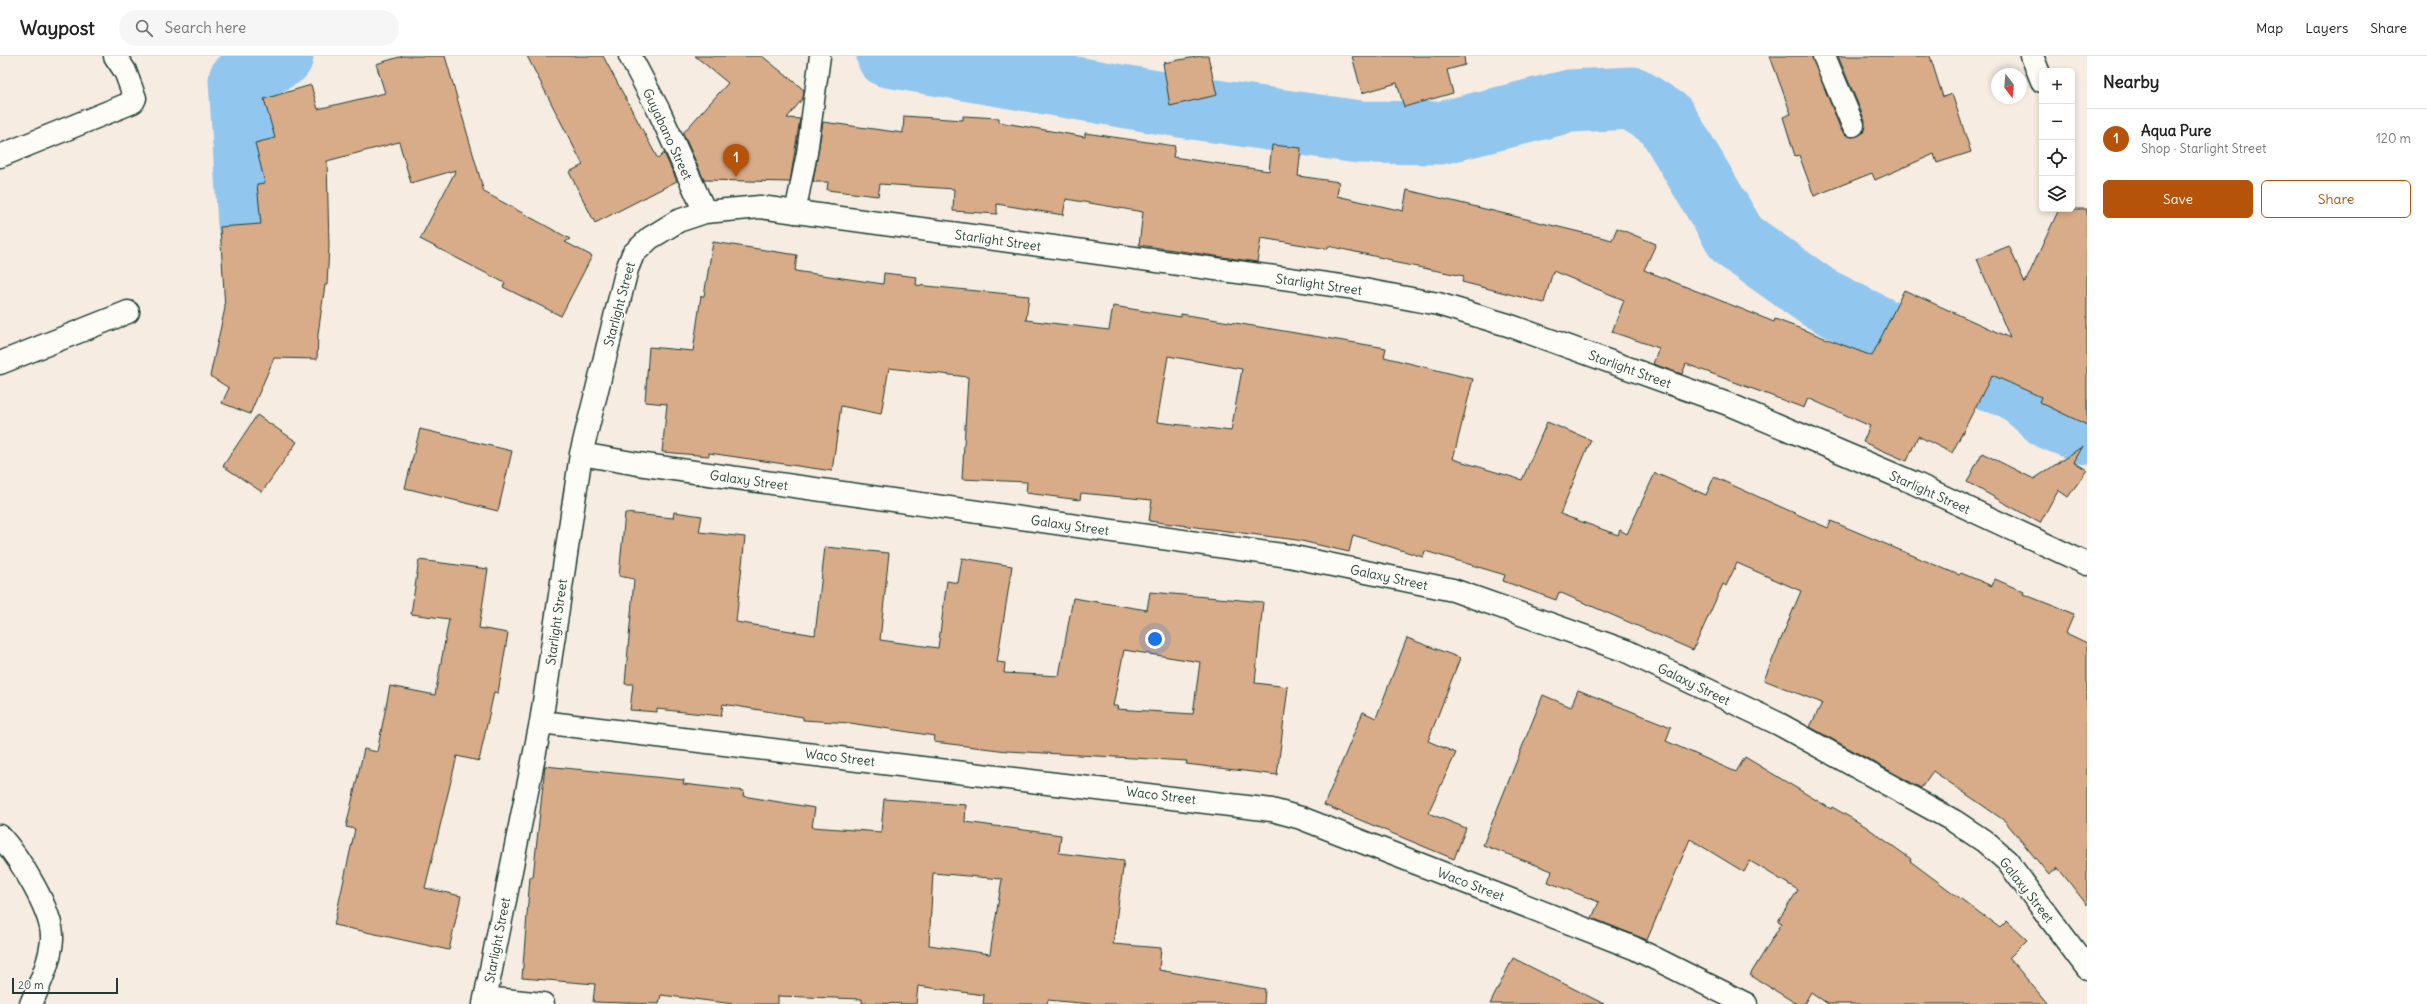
<!DOCTYPE html>
<meta charset="utf-8">
<style>
body{margin:0;font-family:Delius,sans-serif;background:#f6f6f6;color:#222}
.controls{position:absolute;right:12px;top:12px;display:grid;overflow:hidden;border-radius:6px;box-shadow:0 2px 6px #0003}
.controls button{width:36px;height:36px;display:grid;place-items:center;padding:0;border:0;border-bottom:1px solid #e0e0e0;background:#fff;color:#222;font:20px sans-serif}
.compass{position:absolute;left:1991px;top:12px;width:36px;height:36px;border-radius:50%;background:#fff;box-shadow:0 2px 6px #0003;rotate:164deg}
.scale{position:absolute;left:12px;bottom:10px;width:106px;box-sizing:border-box;padding-left:4px;border:2px solid #1f3d34;border-top:0;font-size:11px;line-height:14px;white-space:nowrap;color:#1f3d34;-webkit-text-stroke:3px #fdfcf7;paint-order:stroke}
.you{position:absolute;left:1155px;top:583px;width:14px;height:14px;margin:-10px;border:3px solid #fff;border-radius:50%;background:#1a73e8;box-shadow:0 0 0 6px #1a73e833}
.badge{display:grid;place-items:center;width:26px;height:26px;border-radius:50%;background:#b45309;color:#fff;font-size:13px;font-weight:700}
.pin{position:absolute;translate:-50% -33px;filter:drop-shadow(0 1px 2px #0008)}
.pin::after{content:'';position:absolute;top:21px;width:14px;height:12px;background:inherit;clip-path:polygon(0 0,100% 0,50% 100%)}
.list{margin:0;padding:0;list-style:none}
h2{display:flex;justify-content:space-between;align-items:center;height:52px;margin:0;padding:0 16px;font-size:17px}
h2 small{font-size:13px;font-weight:400;color:#767676}
.list li{display:grid;grid-template-columns:26px 1fr auto;gap:12px;align-items:center;box-sizing:border-box;height:60px;padding:0 16px;border-top:1px solid #e0e0e0}
.list b{display:block;font-size:15px;white-space:nowrap}
.list p{margin:0;font-size:13px;white-space:nowrap;color:#767676}
.list em{font-size:13px;font-style:normal;color:#767676}
.actions{display:flex;gap:8px;padding:12px 16px}
.actions a{flex:1;padding:9px 0;border:1px solid #b45309;border-radius:6px;text-align:center;font-size:14px;color:#b45309}
.actions .main{background:#b45309;color:#fff}
.icon{flex:none;width:22px;height:22px;fill:none;stroke:currentColor;stroke-width:2;stroke-linecap:round;stroke-linejoin:round}
.map{position:relative;flex:none;width:2087px;height:948px;overflow:hidden}
header{display:flex;align-items:center;gap:24px;box-sizing:border-box;height:56px;padding:0 20px;background:#fff;border-bottom:1px solid #e0e0e0}
header strong{font-size:19px}
nav{display:flex;gap:22px;margin-inline-start:auto;font-size:14px}
.search{width:280px;height:36px;background:#f6f6f6;display:flex;align-items:center;gap:10px;box-sizing:border-box;padding:0 14px;border-radius:22px;color:#767676;font-size:15px}
main{display:flex}
aside{flex:1;background:#fff}
.map>svg:first-child{display:block}
</style>
<header>
<strong>Waypost</strong>
<div class="search"><svg class="icon" aria-label="search" viewBox="0 0 24 24"><circle cx="10" cy="10" r="6"/><path d="M15 15l6 6"/></svg>Search here</div>
<nav><a>Map</a><a>Layers</a><a>Share</a></nav>
</header>
<main>
<div class="map">
<svg width="2087" height="948" viewBox="0 0 2087 948">
<rect width="100%" height="100%" fill="#f6ece1"/>
<filter id="ink" filterUnits="userSpaceOnUse"><feTurbulence type="fractalNoise" baseFrequency=".025" numOctaves="2"/><feDisplacementMap in="SourceGraphic" scale="8" xChannelSelector="R" yChannelSelector="G"/><feConvolveMatrix kernelMatrix="1 2 1 2 8 2 1 2 1" color-interpolation-filters="sRGB"/></filter>
<g filter="url(#ink)">
<g fill="none" stroke-linecap="round" stroke-linejoin="round">
<path stroke="#91c7ef" stroke-width="63" d="M 888,0 L 1180,50 L 1359,76 L 1440,77 L 1570,45 L 1632,42 L 1666,64 L 1737,184 L 1819,242 L 1961,313 L 2017,333 L 2050,362 L 2087,377
M 249,168 L 240,24 L 282,0"/>
</g>
<path fill="#d8ab89" stroke="#1f3d34" fill-rule="evenodd" d="M 403,0 L 445,0 L 484,136 L 570,183 L 565,186 L 592,200 L 561,260 L 503,231 L 505,227 L 420,183 L 456,114 L 411,127 L 399,86 L 327,105 L 329,190 L 327,229 L 325,229 L 318,278 L 317,303 L 274,302 L 250,358 L 222,347 L 229,332 L 210,320 L 225,252 L 220,171 L 261,168 L 257,128 L 265,127 L 255,87 L 275,82 L 264,43 L 311,29 L 318,53 L 385,37 L 376,8 Z
M 527,0 L 603,0 L 658,103 L 664,97 L 677,125 L 595,167 L 569,116 L 583,109 Z
M 695,0 L 762,0 L 804,34 L 803,42 L 787,62 L 800,63 L 790,126 L 704,124 L 683,77 L 728,27 Z
M 1201,0 L 1208,0 L 1217,39 L 1170,50 L 1163,7 Z
M 1352,0 L 1464,0 L 1465,9 L 1447,14 L 1453,37 L 1404,51 L 1397,27 L 1362,37 Z
M 1770,0 L 1812,0 L 1841,74 L 1846,79 L 1852,81 L 1863,77 L 1865,65 L 1838,0 L 1930,0 L 1943,41 L 1952,38 L 1971,96 L 1937,107 L 1934,98 L 1875,124 L 1872,117 L 1814,140 L 1799,99 L 1795,100 L 1783,61 L 1791,58 Z
M 904,60 L 963,64 L 963,60 L 999,62 L 999,66 L 1085,81 L 1085,77 L 1175,90 L 1173,101 L 1269,115 L 1272,89 L 1301,92 L 1298,120 L 1339,126 L 1337,140 L 1403,155 L 1407,134 L 1612,184 L 1617,172 L 1656,188 L 1644,214 L 1774,266 L 1775,263 L 1872,300 L 1904,234 L 2010,282 L 1977,203 L 2009,190 L 2025,227 L 2059,153 L 2087,153 L 2087,369 L 2039,346 L 2041,341 L 1992,319 L 1952,397 L 1918,380 L 1907,405 L 1863,386 L 1870,370 L 1808,342 L 1804,352 L 1686,308 L 1682,318 L 1653,308 L 1659,292 L 1612,276 L 1624,244 L 1553,215 L 1544,247 L 1462,226 L 1464,220 L 1392,206 L 1392,204 L 1328,190 L 1328,193 L 1261,182 L 1257,206 L 1139,189 L 1143,156 L 1066,143 L 1063,159 L 997,148 L 997,158 L 953,155 L 954,133 L 880,128 L 878,140 L 827,134 L 828,126 L 813,126 L 823,66 L 903,77 Z
M 713,186 L 797,199 L 795,215 L 883,228 L 884,217 L 917,221 L 916,229 L 1029,240 L 1026,264 L 1109,274 L 1113,250 L 1181,261 L 1181,258 L 1386,292 L 1384,301 L 1473,323 L 1453,403 L 1522,424 L 1547,366 L 1591,384 L 1560,458 L 1618,479 L 1620,474 L 1627,478 L 1655,417 L 1706,439 L 1714,421 L 1828,472 L 1831,465 L 1959,519 L 1961,517 L 1992,530 L 1995,523 L 2024,536 L 2023,538 L 2074,558 L 2066,577 L 2087,587 L 2087,849 L 2058,812 L 2049,819 L 2005,765 L 1933,715 L 1921,732 L 1810,671 L 1822,647 L 1764,624 L 1801,535 L 1737,507 L 1726,530 L 1723,528 L 1693,594 L 1559,536 L 1556,544 L 1503,525 L 1505,519 L 1425,495 L 1423,501 L 1353,479 L 1349,496 L 1297,484 L 1149,465 L 1152,444 L 1081,437 L 1080,444 L 1026,437 L 1027,426 L 962,423 L 968,321 L 889,312 L 881,358 L 841,350 L 832,415 L 709,397 L 709,400 L 662,396 L 667,348 L 645,346 L 649,291 L 693,295 L 701,240 L 704,240 ZM 1168,300 L 1242,313 L 1231,375 L 1157,366 Z
M 257,359 L 297,386 L 262,436 L 223,410 Z
M 420,373 L 512,395 L 498,455 L 405,432 Z
M 2083,390 L 2074,406 L 2087,414 L 2068,441 L 2058,434 L 2040,467 L 1967,426 L 1982,397 L 2034,423 Z
M 674,456 L 702,460 L 699,476 L 745,481 L 736,566 L 815,579 L 825,491 L 889,497 L 880,584 L 938,592 L 947,525 L 958,527 L 962,502 L 1012,510 L 997,606 L 1005,607 L 1004,617 L 1059,620 L 1073,542 L 1147,554 L 1150,536 L 1263,546 L 1255,627 L 1288,631 L 1277,719 L 1186,708 L 1187,705 L 1007,695 L 934,686 L 935,680 L 850,667 L 803,664 L 803,661 L 723,648 L 721,660 L 657,653 L 657,656 L 630,654 L 633,628 L 625,628 L 634,523 L 619,520 L 625,457 L 673,462 ZM 1124,594 L 1200,606 L 1193,658 L 1117,653 L 1118,650 L 1113,650 Z
M 419,504 L 488,513 L 479,572 L 508,577 L 498,637 L 494,636 L 479,705 L 457,700 L 425,832 L 461,840 L 449,894 L 334,869 L 355,773 L 346,771 L 364,693 L 377,696 L 390,630 L 435,639 L 449,563 L 411,558 Z
M 1407,582 L 1460,602 L 1428,685 L 1456,697 L 1428,757 L 1466,772 L 1454,803 L 1324,749 L 1363,656 L 1376,662 Z
M 1578,634 L 1671,671 L 1666,685 L 1736,716 L 1745,701 L 1831,753 L 1832,751 L 1865,770 L 1911,803 L 1910,805 L 2000,872 L 2007,865 L 2027,884 L 2009,902 L 2048,948 L 1828,948 L 1811,936 L 1804,948 L 1797,948 L 1750,919 L 1782,867 L 1778,865 L 1798,834 L 1750,805 L 1744,816 L 1690,783 L 1647,884 L 1592,862 L 1599,846 L 1548,826 L 1552,815 L 1483,789 L 1543,639 L 1571,651 Z
M 545,710 L 684,724 L 683,728 L 744,735 L 743,740 L 815,752 L 812,771 L 881,776 L 884,743 L 966,749 L 965,766 L 1061,779 L 1059,797 L 1124,805 L 1113,888 L 1161,892 L 1159,914 L 1265,933 L 1264,948 L 1091,948 L 1048,944 L 1047,948 L 983,948 L 984,939 L 918,930 L 916,948 L 862,947 L 862,943 L 778,940 L 778,948 L 734,948 L 661,939 L 659,948 L 593,946 L 595,928 L 522,922 L 530,821 L 533,821 ZM 933,817 L 1002,823 L 990,898 L 929,889 Z
M 1513,902 L 1604,948 L 1490,948 Z"/>
<g fill="none" stroke-linecap="round" stroke-linejoin="round">
<defs>
<path id="lane" d="M 795,157 L 807,97 L 820,0"/>
<path id="street" d="M 630,0 L 659,55 L 705,156
M 1824,0 L 1853,69
M 2032,0 L 2042,25
M 0,100 L 133,46 L 135,42 L 125,15 L 115,0
M 0,307 L 128,256
M 581,398 L 638,408 L 1289,500 L 1453,534 L 1626,595 L 1779,668 L 1954,765 L 1984,785 L 2007,805 L 2087,912
M 541,666 L 1272,754 L 1301,762 L 1634,892 L 1746,948
M 0,780 C 18,800 54,856 52,884 C 50,906 40,927 31,948
M 485,942 L 543,948
M 484,948 L 541,666 L 581,398 L 627,213 L 633,198 L 650,182 L 678,165 L 705,156 L 760,151 L 1348,231 L 1438,248 L 1508,269 L 1728,348 L 1914,427 L 2087,508"/>
</defs>
<use href="#lane" stroke="#1f3d34" stroke-width="23"/>
<use href="#street" stroke="#1f3d34" stroke-width="25"/>
<use href="#lane" stroke="#fdfcf7" stroke-width="20"/>
<use href="#street" stroke="#fdfcf7" stroke-width="22"/>
</g>
</g>
<g text-anchor="middle" stroke-width="3.5" stroke-linejoin="round" paint-order="stroke">
<g font-size="13" fill="#1f3d34" stroke="#fdfcf7">
<text transform="translate(668 78) rotate(65)" y="5">Guyabano Street</text>
<text transform="translate(998 184) rotate(8)" y="5">Starlight Street</text>
<text transform="translate(1319 228) rotate(8)" y="5">Starlight Street</text>
<text transform="translate(619 248) rotate(-75)" y="5">Starlight Street</text>
<text transform="translate(1630 313) rotate(20)" y="5">Starlight Street</text>
<text transform="translate(749 424) rotate(8)" y="5">Galaxy Street</text>
<text transform="translate(1930 436) rotate(24)" y="5">Starlight Street</text>
<text transform="translate(1070 469) rotate(8)" y="5">Galaxy Street</text>
<text transform="translate(1389 521) rotate(12)" y="5">Galaxy Street</text>
<text transform="translate(556 566) rotate(-82)" y="5">Starlight Street</text>
<text transform="translate(1694 628) rotate(26)" y="5">Galaxy Street</text>
<text transform="translate(840 701) rotate(7)" y="5">Waco Street</text>
<text transform="translate(1161 739) rotate(7)" y="5">Waco Street</text>
<text transform="translate(1471 828) rotate(21)" y="5">Waco Street</text>
<text transform="translate(2027 834) rotate(52)" y="5">Galaxy Street</text>
<text transform="translate(497 884) rotate(-79)" y="5">Starlight Street</text>
</g>
</g>
</svg>
<div class="controls">
<button>+</button>
<button>−</button>
<button><svg class="icon" aria-label="locate" viewBox="0 0 24 24"><circle cx="12" cy="12" r="6"/><path d="M12 2v4M12 18v4M2 12h4M18 12h4"/></svg></button>
<button><svg class="icon" aria-label="layers" viewBox="0 0 24 24"><path d="M12 4l9 5-9 5-9-5zM3 14l9 5 9-5"/></svg></button>
</div>
<svg class="compass" viewBox="-18 -18 36 36"><path d="M0-13l5 13h-10z" fill="#e53935"/><path d="M0 13l5-13h-10z" fill="#767676"/></svg>
<div class="scale">20 m</div>
<div class="you"></div>
<div class="pin badge" style="left:736px;top:121px">1</div>
</div>
<aside>
<h2>Nearby<small></small></h2>
<ul class="list">
<li><span class="badge">1</span><div><b>Aqua Pure</b><p>Shop · Starlight Street</p></div><em>120 m</em></li>
</ul>
<div class="actions"><a class="main">Save</a><a>Share</a></div>
</aside>
</main>
